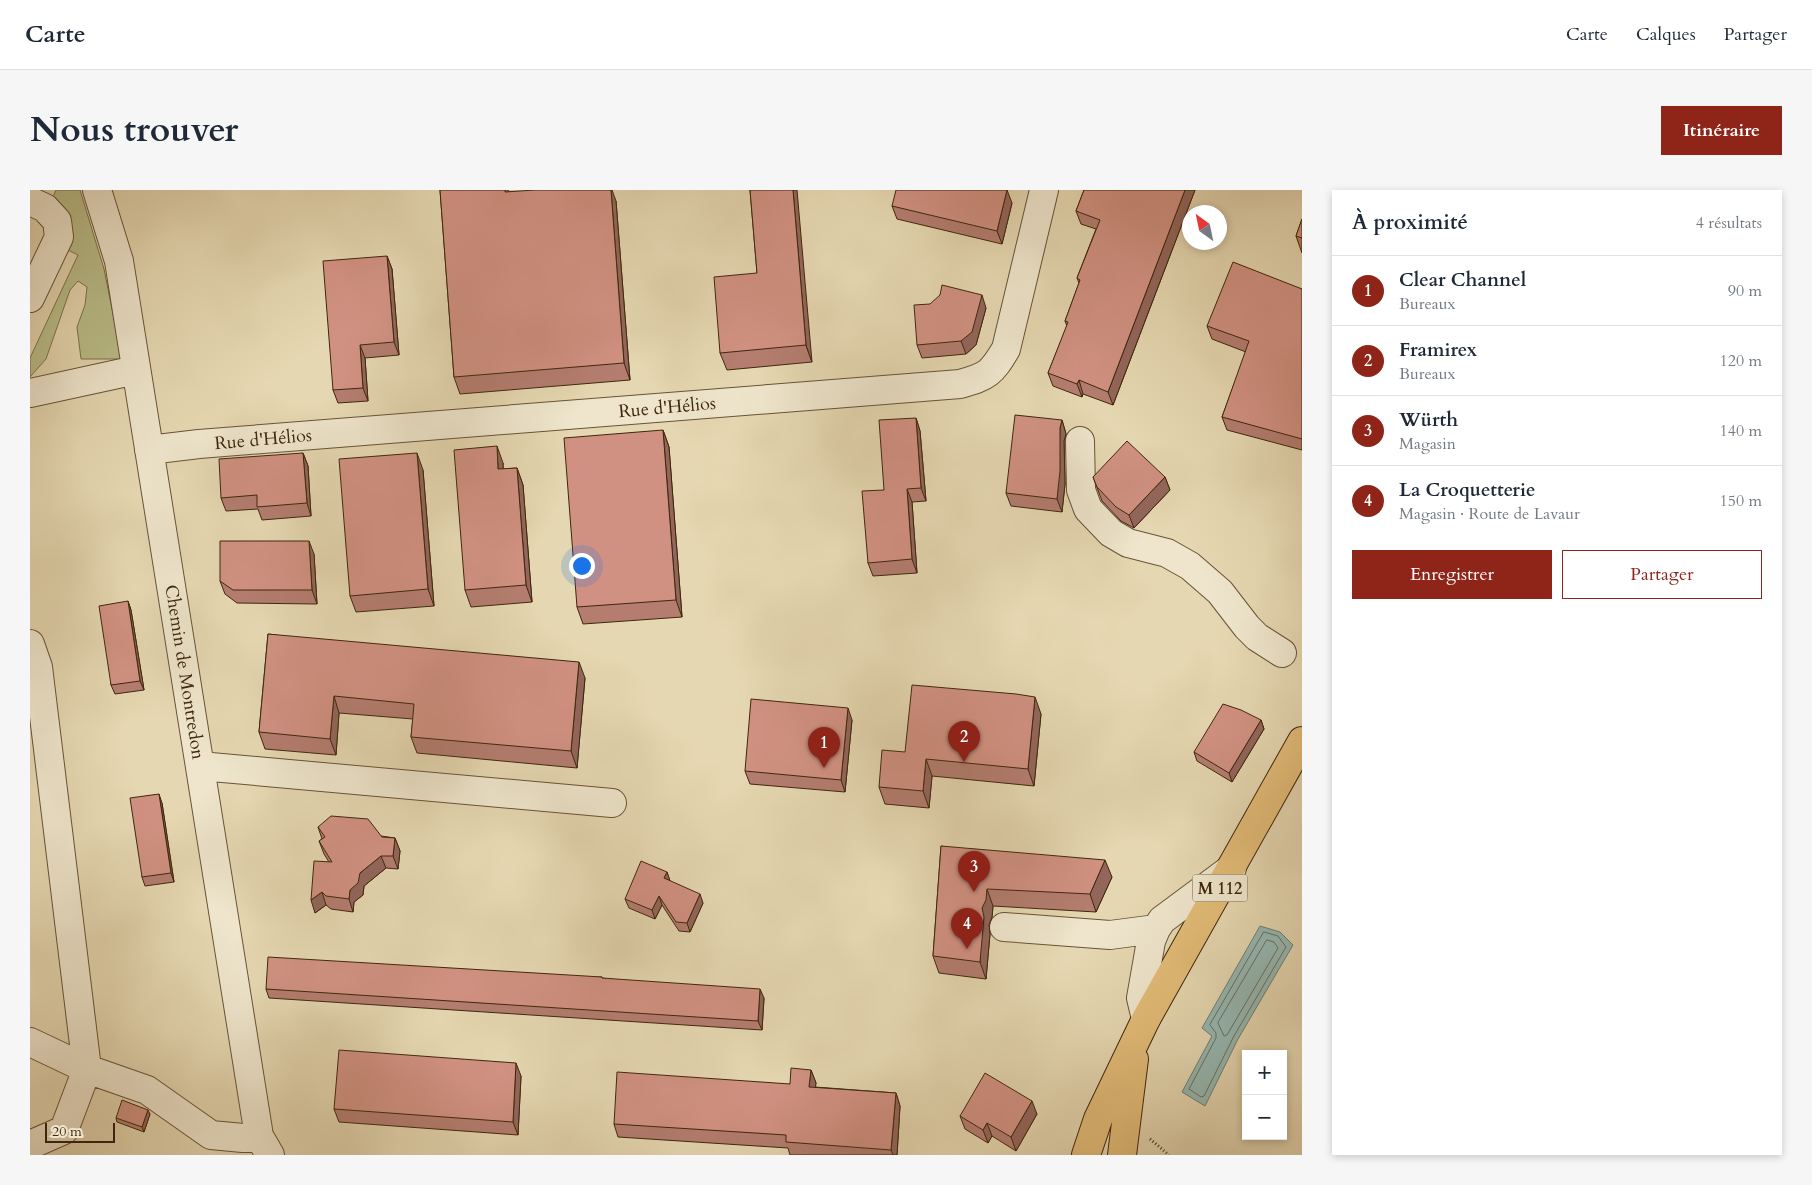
<!DOCTYPE html>
<html lang="fr">
<meta charset="utf-8">
<style>
body{margin:0;font-family:Cardo,serif;background:#f6f6f7;color:#1f2937}
.controls{position:absolute;right:15px;bottom:15px;display:grid;overflow:hidden;border-radius:0px;box-shadow:0 2px 8px #0003}
.controls button{width:45px;height:45px;display:grid;place-items:center;padding:0;border:0;border-bottom:1px solid #e0e1e3;background:#fff;color:#1f2937;font:25px sans-serif}
.compass{position:absolute;left:1152px;top:15px;width:45px;height:45px;border-radius:50%;background:#fff;box-shadow:0 2px 8px #0003;rotate:327deg}
.scale{position:absolute;left:15px;bottom:12px;width:70px;box-sizing:border-box;padding-left:5px;border:2px solid #3e270d;border-top:0;font-size:14px;line-height:18px;white-space:nowrap;color:#3e270d;-webkit-text-stroke:4px #eee5cc;paint-order:stroke}
.you{position:absolute;left:551px;top:375px;width:18px;height:18px;margin:-12px;border:4px solid #fff;border-radius:50%;background:#1a73e8;box-shadow:0 0 0 8px #1a73e833}
.badge{display:grid;place-items:center;width:32px;height:32px;border-radius:50%;background:#8f2418;color:#fff;font-size:16px;font-weight:700}
.pin{position:absolute;translate:-50% -41px;filter:drop-shadow(0 1px 2px #0008)}
.pin::after{content:'';position:absolute;top:26px;width:18px;height:15px;background:inherit;clip-path:polygon(0 0,100% 0,50% 100%)}
.list{margin:0;padding:0;list-style:none}
h2{display:flex;justify-content:space-between;align-items:center;height:65px;margin:0;padding:0 20px;font-size:21px}
h2 small{font-size:16px;font-weight:400;color:#747a83}
.list li{display:grid;grid-template-columns:32px 1fr auto;gap:15px;align-items:center;box-sizing:border-box;height:70px;padding:0 20px;border-top:1px solid #e0e1e3}
.list b{display:block;font-size:19px;white-space:nowrap}
.list p{margin:0;font-size:16px;white-space:nowrap;color:#747a83}
.list em{font-size:16px;font-style:normal;color:#747a83}
.actions{display:flex;gap:10px;padding:15px 20px}
.actions a{flex:1;padding:11px 0;border:1px solid #8f2418;border-radius:0px;text-align:center;font-size:18px;color:#8f2418}
.actions .main{background:#8f2418;color:#fff}
.map{position:relative;flex:none;width:1272px;height:965px;overflow:hidden;border-radius:0px}
header{display:flex;align-items:center;gap:30px;box-sizing:border-box;height:70px;padding:0 25px;background:#fff;border-bottom:1px solid #e0e1e3}
header strong{font-size:24px}
nav{display:flex;gap:28px;margin-inline-start:auto;font-size:18px}
.intro{display:flex;align-items:center;justify-content:space-between;box-sizing:border-box;height:120px;padding:0 30px}
h1{margin:0;font-size:35px}
.button{padding:12px 22px;border-radius:0px;background:#8f2418;color:#fff;font-size:18px;font-weight:700}
main{display:flex;gap:30px;padding:0 30px}
aside{flex:1;background:#fff;border-radius:0px;box-shadow:0 2px 8px #0003}
.map>svg:first-child{display:block}
</style>
<header>
<strong>Carte</strong>
<nav><a>Carte</a><a>Calques</a><a>Partager</a></nav>
</header>
<div class="intro"><h1>Nous trouver</h1><a class="button">Itinéraire</a></div>
<main>
<div class="map">
<svg width="1272" height="965" viewBox="0 0 1272 965">
<rect width="100%" height="100%" fill="#e5d7b1"/>
<filter id="stains"><feTurbulence type="fractalNoise" baseFrequency=".004" numOctaves="4"/><feColorMatrix values="0 0 0 0 .2 0 0 0 0 .09 0 0 0 0 .02 0 0 0 .5 -.17"/></filter>
<radialGradient id="worn" r=".72"><stop offset=".6" stop-color="#630" stop-opacity="0"/><stop offset="1" stop-color="#630" stop-opacity=".3"/></radialGradient>
<path fill="#b9bd89" stroke="#7c724b" d="M 26,0 L 50,0 L 74,79 L 92,169 L 51,169 L 47,137 L 55,115 L 57,97 L 48,91 L 40,100 L 16,169 L 0,187 L 0,168 L 48,65 L 34,58 L 21,12 Z"/>
<path fill="#96b8b2" stroke="#737e70" d="M 1230,736 L 1250,742 L 1263,755 L 1208,849 L 1175,916 L 1152,902 L 1182,846 L 1172,838 Z"/>
<g fill="none" stroke-linecap="round" stroke-linejoin="round">
<path stroke="#6a7060" stroke-width="1" d="M 1234,742 L 1248,746 L 1256,757 L 1204,846 L 1174,906 L 1171,907 L 1159,899 L 1186,848 L 1186,843 L 1180,835 Z
M 1237,750 L 1244,752 L 1248,758 L 1197,845 L 1194,846 L 1188,833 Z"/>
<defs>
<path id="minor" d="M 67,0 L 89,71 L 229,946 L 240,965
M 0,11 L 15,18 L 27,31 L 29,47 L 0,108
M 0,203 L 106,180
M 1050,251 L 1051,300 L 1058,319 L 1081,343 L 1098,353 L 1137,363 L 1160,376 L 1190,402 L 1217,437 L 1227,447 L 1252,463
M 119,260 L 169,254 L 930,194 C 958,186 961,184 976,159 L 1014,0
M 0,454 L 8,477 L 57,879 L 117,900 L 181,945 L 213,948 L 229,946
M 170,576 L 582,613
M 974,737 L 1080,745 L 1126,739
M 1116,829 L 1111,808 L 1121,751 L 1126,739 L 1132,730 L 1202,678
M 0,852 L 57,879 L 34,940 L 0,955"/>
<path id="major" d="M 1056,965 L 1068,929 L 1116,829 L 1272,551
M 1092,965 L 1104,869"/>
</defs>
<use href="#minor" stroke="#685336" stroke-width="30"/>
<use href="#major" stroke="#3e270d" stroke-width="30"/>
<path stroke="#3e270d" stroke-width="3" stroke-dasharray="1 2.5" stroke-linecap="butt" d="M 1120,949 L 1139,965"/>
<use href="#minor" stroke="#eee5cc" stroke-width="28"/>
<use href="#major" stroke="#e2bc78" stroke-width="28"/>
</g>
<path fill="#b47d70" stroke="#3e270d" d="M 410,0 L 478,0 L 479,2 L 586,11 L 600,190 L 430,204 L 424,187 Z
M 720,0 L 782,172 L 697,180 L 690,163 L 727,83 Z
M 1054,0 L 1165,0 L 1083,215 L 1053,204 L 1052,207 L 1023,196 L 1018,183 L 1037,136 L 1035,131 L 1049,93 L 1047,88 L 1066,39 L 1051,34 L 1046,21 Z
M 982,13 L 972,54 L 867,29 L 862,16 Z
M 1272,29 L 1272,63 L 1266,46 Z
M 357,66 L 362,79 L 369,165 L 335,168 L 338,211 L 308,213 L 303,200 Z
M 1272,99 L 1272,260 L 1197,240 L 1192,227 L 1216,162 L 1182,149 L 1177,136 Z
M 956,118 L 946,155 L 936,164 L 892,168 L 887,155 Z
M 886,228 L 890,241 L 896,311 L 882,312 L 887,383 L 843,386 L 838,373 L 854,300 Z
M 1032,230 L 1036,244 L 1034,251 L 1035,294 L 1032,322 L 981,316 L 976,303 Z
M 633,240 L 639,257 L 652,427 L 553,434 L 547,417 Z
M 273,263 L 278,276 L 281,326 L 232,330 L 228,319 L 196,321 L 191,308 Z
M 473,273 L 473,279 L 487,278 L 493,295 L 502,412 L 441,417 L 435,400 Z
M 393,280 L 404,416 L 326,422 L 320,406 Z
M 1063,287 L 1135,287 L 1140,300 L 1104,338 L 1091,331 L 1072,311 Z
M 284,364 L 287,414 L 207,413 L 195,404 L 190,391 Z
M 98,411 L 101,420 L 114,500 L 85,504 L 81,495 Z
M 238,444 L 555,488 L 547,578 L 387,563 L 381,547 L 383,529 L 309,523 L 306,565 L 235,559 L 229,542 Z
M 1011,524 L 1004,596 L 902,586 L 899,618 L 855,614 L 849,597 L 875,562 Z
M 822,530 L 815,602 L 720,594 L 715,581 Z
M 1231,530 L 1234,539 L 1202,592 L 1167,571 L 1164,562 Z
M 132,613 L 144,692 L 115,696 L 112,687 Z
M 288,637 L 365,648 L 370,661 L 368,679 L 356,678 L 334,696 L 333,705 L 324,712 L 323,722 L 301,719 L 296,715 L 285,723 L 299,672 L 294,664 L 289,651 L 292,649 Z
M 911,656 L 1082,687 L 1066,722 L 963,716 L 962,727 L 959,735 L 960,744 L 956,789 L 909,783 L 903,766 Z
M 637,682 L 640,691 L 673,713 L 660,742 L 649,741 L 632,715 L 625,729 L 599,718 L 595,709 Z
M 572,787 L 572,788 L 734,808 L 732,840 L 239,808 L 236,799 Z
M 781,880 L 786,893 L 785,897 L 866,903 L 870,916 L 867,965 L 760,965 L 758,958 L 588,947 L 584,934 L 760,894 Z
M 491,886 L 488,945 L 309,932 L 304,919 Z
M 120,924 L 114,942 L 87,932 L 86,928 Z
M 1007,924 L 986,961 L 962,946 L 958,953 L 935,939 L 930,926 Z"/>
<path fill="#92665b" stroke="#3e270d" d="M 581,0 L 582,0 L 586,11 L 600,190 L 594,173 Z
M 763,0 L 767,0 L 782,172 L 776,155 Z
M 977,0 L 982,13 L 972,54 L 967,41 Z
M 1155,0 L 1165,0 L 1083,215 L 1078,202 Z
M 357,66 L 362,79 L 369,165 L 364,152 Z
M 952,105 L 956,118 L 946,155 L 936,164 L 931,151 Z
M 330,155 L 335,168 L 338,211 L 333,198 Z
M 1049,190 L 1053,204 L 1052,207 L 1047,194 Z
M 886,228 L 890,241 L 896,311 L 891,298 Z
M 1032,230 L 1036,244 L 1034,251 L 1035,294 L 1032,322 L 1027,309 L 1030,238 Z
M 633,240 L 639,257 L 652,427 L 646,410 Z
M 467,256 L 473,273 L 474,297 L 468,279 Z
M 273,263 L 278,276 L 281,326 L 277,313 Z
M 387,263 L 393,280 L 404,416 L 398,399 Z
M 487,278 L 493,295 L 502,412 L 496,395 Z
M 1135,287 L 1140,300 L 1104,338 L 1099,325 Z
M 877,299 L 882,312 L 887,383 L 882,369 Z
M 279,351 L 284,364 L 287,414 L 282,400 Z
M 98,411 L 101,420 L 114,500 L 110,491 Z
M 549,472 L 555,488 L 547,578 L 541,561 Z
M 304,506 L 309,523 L 306,565 L 300,549 Z
M 1005,507 L 1011,524 L 1004,596 L 998,579 Z
M 818,518 L 822,530 L 815,602 L 811,590 Z
M 1231,530 L 1234,539 L 1202,592 L 1199,583 Z
M 896,569 L 902,586 L 899,618 L 893,601 Z
M 129,604 L 132,613 L 144,692 L 141,683 Z
M 365,648 L 370,661 L 368,679 L 363,666 Z
M 351,666 L 356,678 L 334,696 L 333,705 L 324,712 L 323,722 L 319,709 L 320,700 L 330,683 Z
M 1075,670 L 1082,687 L 1066,722 L 1060,704 Z
M 637,682 L 640,691 L 634,688 Z
M 957,699 L 963,716 L 962,727 L 959,735 L 960,744 L 956,789 L 950,772 L 952,718 Z
M 292,702 L 296,715 L 285,723 L 281,710 Z
M 670,704 L 673,713 L 660,742 L 657,733 Z
M 629,706 L 632,715 L 625,729 L 622,720 Z
M 730,799 L 734,808 L 732,840 L 728,831 Z
M 486,873 L 491,886 L 488,945 L 483,932 Z
M 781,880 L 786,893 L 784,910 L 779,897 Z
M 866,903 L 870,916 L 867,965 L 863,965 L 861,960 Z
M 1002,911 L 1007,924 L 986,961 L 981,947 Z
M 118,920 L 120,924 L 114,942 L 112,937 Z
M 957,933 L 962,946 L 958,953 L 953,940 Z"/>
<path fill="#d19182" stroke="#3e270d" d="M 410,0 L 475,0 L 475,2 L 505,0 L 581,0 L 594,173 L 424,187 Z
M 720,0 L 763,0 L 776,155 L 690,163 L 684,87 L 727,83 Z
M 866,0 L 977,0 L 967,41 L 862,16 Z
M 1054,0 L 1155,0 L 1078,202 L 1049,190 L 1047,194 L 1018,183 L 1038,132 L 1035,131 L 1050,90 L 1047,88 L 1070,30 L 1046,21 Z
M 1272,29 L 1272,48 L 1266,46 Z
M 357,66 L 364,152 L 330,155 L 333,198 L 303,200 L 293,71 Z
M 1203,72 L 1272,99 L 1272,249 L 1192,227 L 1219,151 L 1177,136 Z
M 912,95 L 952,105 L 942,142 L 931,151 L 887,155 L 884,115 L 900,114 L 910,105 Z
M 985,225 L 1032,230 L 1030,238 L 1030,281 L 1027,309 L 976,303 Z
M 886,228 L 891,298 L 877,299 L 882,369 L 838,373 L 832,301 L 854,300 L 849,230 Z
M 633,240 L 646,410 L 547,417 L 534,248 Z
M 1097,251 L 1135,287 L 1099,325 L 1086,317 L 1067,297 L 1063,287 Z
M 467,256 L 468,279 L 487,278 L 496,395 L 435,400 L 424,260 Z
M 273,263 L 277,313 L 227,317 L 227,305 L 191,308 L 189,269 Z
M 387,263 L 398,399 L 320,406 L 309,269 Z
M 190,351 L 279,351 L 282,400 L 203,400 L 190,391 Z
M 98,411 L 110,491 L 81,495 L 69,416 Z
M 238,444 L 549,472 L 541,561 L 381,547 L 384,514 L 304,506 L 300,549 L 229,542 Z
M 882,495 L 986,504 L 1005,507 L 998,579 L 896,569 L 893,601 L 849,597 L 852,560 L 875,562 Z
M 721,509 L 818,518 L 811,590 L 715,581 Z
M 1193,514 L 1211,520 L 1231,530 L 1199,583 L 1164,562 Z
M 129,604 L 141,683 L 112,687 L 100,608 Z
M 301,626 L 338,629 L 352,647 L 365,648 L 363,666 L 351,666 L 330,683 L 328,693 L 320,700 L 319,709 L 296,706 L 292,702 L 281,710 L 284,671 L 302,672 L 289,651 L 295,647 L 288,637 Z
M 911,656 L 1075,670 L 1060,704 L 957,699 L 956,710 L 952,718 L 954,727 L 950,772 L 903,766 Z
M 611,671 L 637,682 L 634,688 L 670,704 L 657,733 L 646,732 L 629,706 L 622,720 L 595,709 Z
M 238,767 L 572,787 L 572,788 L 730,799 L 728,831 L 236,799 Z
M 309,860 L 486,873 L 483,932 L 304,919 Z
M 761,878 L 781,880 L 779,897 L 866,903 L 861,960 L 756,952 L 756,945 L 584,934 L 587,882 L 760,894 Z
M 955,883 L 1002,911 L 981,947 L 957,933 L 953,940 L 930,926 Z
M 92,910 L 118,920 L 112,937 L 86,928 Z"/>
<g text-anchor="middle" stroke-width="4.5" stroke-linejoin="round" paint-order="stroke">
<rect fill="#eee5cc" stroke="#736046" stroke-width="1" x="1162.5" y="684.5" width="55" height="27" rx="4"/>
<g font-size="16" font-weight="bold" fill="#3e270d">
<text x="1190" y="704">M 112</text>
</g>
<g font-size="18" fill="#3e270d" stroke="#eee5cc">
<text transform="translate(637 217) rotate(-5)" y="6">Rue d'Hélios</text>
<text transform="translate(233 249) rotate(-5)" y="6">Rue d'Hélios</text>
<text transform="translate(155 482) rotate(81)" y="6">Chemin de Montredon</text>
</g>
</g>
<rect width="100%" height="100%" filter="url(#stains)"/>
<rect width="100%" height="100%" fill="url(#worn)"/>
</svg>
<div class="controls">
<button>+</button>
<button>−</button>
</div>
<svg class="compass" viewBox="-18 -18 36 36"><path d="M0-13l5 13h-10z" fill="#e53935"/><path d="M0 13l5-13h-10z" fill="#747a83"/></svg>
<div class="scale">20 m</div>
<div class="you"></div>
<div class="pin badge" style="left:794px;top:578px">1</div>
<div class="pin badge" style="left:934px;top:572px">2</div>
<div class="pin badge" style="left:944px;top:702px">3</div>
<div class="pin badge" style="left:937px;top:759px">4</div>
</div>
<aside>
<h2>À proximité<small>4 résultats</small></h2>
<ul class="list">
<li><span class="badge">1</span><div><b>Clear Channel</b><p>Bureaux</p></div><em>90 m</em></li>
<li><span class="badge">2</span><div><b>Framirex</b><p>Bureaux</p></div><em>120 m</em></li>
<li><span class="badge">3</span><div><b>Würth</b><p>Magasin</p></div><em>140 m</em></li>
<li><span class="badge">4</span><div><b>La Croquetterie</b><p>Magasin · Route de Lavaur</p></div><em>150 m</em></li>
</ul>
<div class="actions"><a class="main">Enregistrer</a><a>Partager</a></div>
</aside>
</main>
